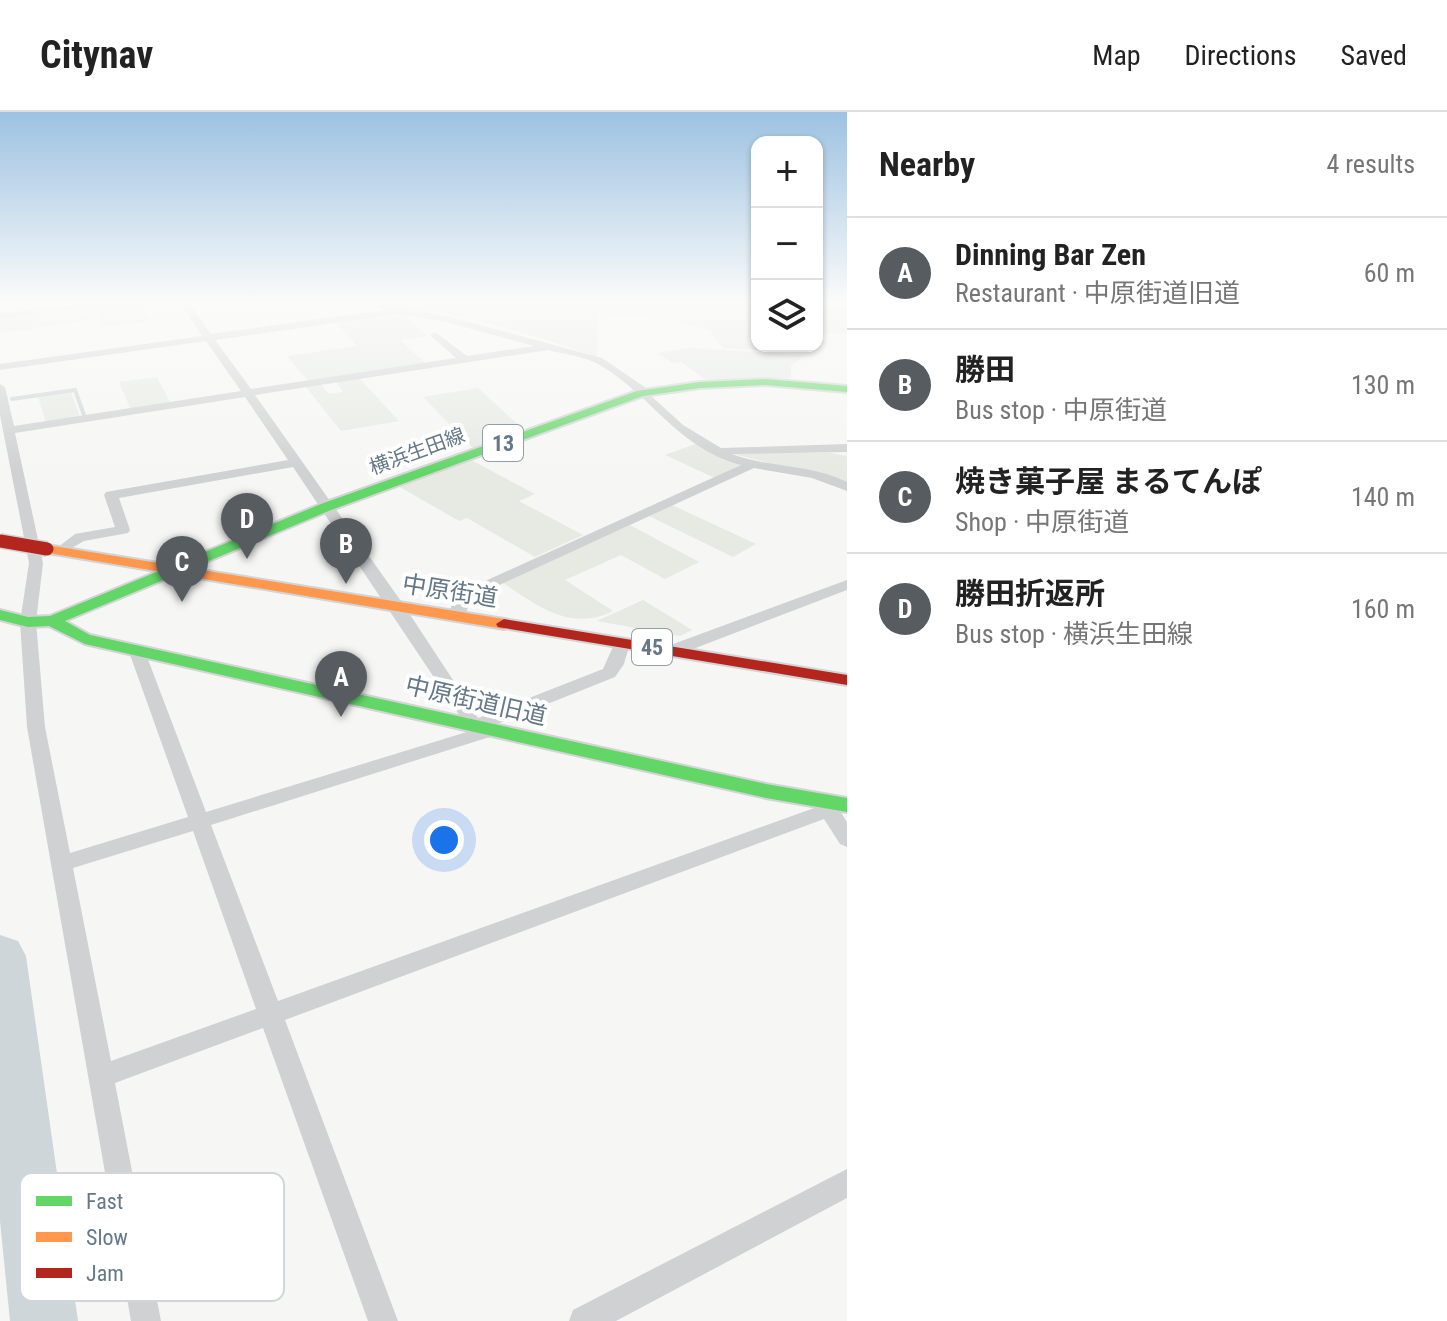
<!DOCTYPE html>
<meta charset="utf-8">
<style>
body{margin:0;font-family:"Roboto Condensed","Noto Sans JP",sans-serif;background:#f6f6f6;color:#222}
.controls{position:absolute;right:24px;top:24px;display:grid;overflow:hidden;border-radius:16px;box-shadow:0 2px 6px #0004}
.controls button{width:72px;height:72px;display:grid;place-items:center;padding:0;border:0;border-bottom:2px solid #e0e0e0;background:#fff;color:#222;font:40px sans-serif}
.you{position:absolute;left:444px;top:728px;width:28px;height:28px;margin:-20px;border:6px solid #fff;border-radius:50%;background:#1a73e8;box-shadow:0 0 0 12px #1a73e833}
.badge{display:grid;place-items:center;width:52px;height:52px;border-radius:50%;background:#575c61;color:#fff;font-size:26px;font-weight:700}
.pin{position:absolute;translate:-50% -66px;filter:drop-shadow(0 2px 4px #0008)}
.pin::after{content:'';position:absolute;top:42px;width:28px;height:24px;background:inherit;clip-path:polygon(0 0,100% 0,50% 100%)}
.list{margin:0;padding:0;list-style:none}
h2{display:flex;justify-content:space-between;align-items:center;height:104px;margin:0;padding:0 32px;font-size:34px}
h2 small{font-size:26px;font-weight:400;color:#767676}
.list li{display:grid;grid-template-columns:52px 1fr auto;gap:24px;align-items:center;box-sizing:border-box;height:112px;padding:0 32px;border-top:2px solid #e0e0e0}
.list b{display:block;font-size:30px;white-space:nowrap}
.list p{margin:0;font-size:26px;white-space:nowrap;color:#767676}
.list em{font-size:26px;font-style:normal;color:#767676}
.icon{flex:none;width:44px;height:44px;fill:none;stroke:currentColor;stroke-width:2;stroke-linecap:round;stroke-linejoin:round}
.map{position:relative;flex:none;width:847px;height:1209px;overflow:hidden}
header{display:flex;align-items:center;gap:48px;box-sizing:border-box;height:112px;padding:0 40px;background:#fff;border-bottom:2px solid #e0e0e0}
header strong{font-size:38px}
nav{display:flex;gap:44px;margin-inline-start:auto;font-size:28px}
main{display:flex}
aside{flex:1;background:#fff}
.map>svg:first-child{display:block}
</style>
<header>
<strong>Citynav</strong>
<nav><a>Map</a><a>Directions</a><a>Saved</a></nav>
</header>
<main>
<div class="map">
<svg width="847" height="1209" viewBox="0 0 847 1209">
<rect width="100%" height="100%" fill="#f6f6f5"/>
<path fill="#e6eae3" d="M 138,190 L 150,209 L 103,215 L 93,195 Z
M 384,190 L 750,190 L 757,194 L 757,234 L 778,234 L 779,239 L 723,236 L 710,219 L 672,207 L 598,202 L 597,245 C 544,226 488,209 433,200 C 415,197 399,200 384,190 Z
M 817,194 L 847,195 L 847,222 L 817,220 Z
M 84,195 L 90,208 L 0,221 L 0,205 Z
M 403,202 L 428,224 L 400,228 L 426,252 L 309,270 L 287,244 L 357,234 L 336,211 Z
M 687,236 L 805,243 L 791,254 L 791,266 L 705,267 L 681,250 L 672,251 L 658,241 Z
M 157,265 L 171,292 L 131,298 L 119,270 Z
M 359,266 L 399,309 L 341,319 L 306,275 L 321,272 L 329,282 L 343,280 L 336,269 Z
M 478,276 L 523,317 L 473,336 L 423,285 Z
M 71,280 L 80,305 L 46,310 L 38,285 Z
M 698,331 L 742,352 L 715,366 L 665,343 Z
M 730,341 L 830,341 L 847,344 L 847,371 Z
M 471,348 L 535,382 L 519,389 L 583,423 L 535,445 L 467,406 L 459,409 L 400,375 Z
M 672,393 L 756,432 L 733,445 L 649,404 Z
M 630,413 L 699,450 L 665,467 L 621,443 L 565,468 L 613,499 C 571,520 537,494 502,470 Z
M 643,488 L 692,518 L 680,524 L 597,509 Z"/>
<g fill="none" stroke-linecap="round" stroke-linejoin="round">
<path stroke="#ced6d9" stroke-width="4" d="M 12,287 L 75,278 L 84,303"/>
<path fill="#ced6d9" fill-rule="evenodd" d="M 0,823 L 18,829 L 26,844 L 78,1209 L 10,1209 L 0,1109 Z"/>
<defs>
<path id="fast" d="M 765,267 L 847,274 L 847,280 L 765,273 L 700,276 L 643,284 L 331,398 L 65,509 L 90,523 L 766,672 L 847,686 L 847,700 L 766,686 L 85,532 L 49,514 L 28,515 L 0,508 L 0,498 L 28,505 L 50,504 L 321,392 L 637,279 L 700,270 Z"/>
<path id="slow" d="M 47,433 L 504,507 L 512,512 L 504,517 L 42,440 L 42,434 Z"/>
<path id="jam" d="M 504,507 L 847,563 L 847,573 L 498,515 L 496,512 Z"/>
</defs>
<use href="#fast" stroke="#d3d4d5" stroke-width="4"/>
<use href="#slow" stroke="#d3d4d5" stroke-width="4"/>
<use href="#jam" stroke="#d3d4d5" stroke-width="4"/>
<path fill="#d0d1d2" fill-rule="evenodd" d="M 100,190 L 127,190 L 0,207 L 0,201 Z
M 180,190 L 188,190 L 211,222 L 384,198 L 371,190 L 447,204 L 602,246 L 649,278 L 649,282 L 683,313 L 721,336 L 847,332 L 847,340 L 732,342 C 769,356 811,352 847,370 L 847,379 L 812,366 L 754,356 L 471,486 L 465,504 L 457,509 L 449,504 L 453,487 L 461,480 L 741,353 C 675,335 650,280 596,251 C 582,244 563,242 548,238 L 255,283 L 403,492 L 478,606 L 603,557 L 616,528 L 628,528 L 630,531 L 624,552 L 615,565 L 492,614 L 499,619 L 496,623 L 211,713 L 278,889 L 817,695 L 813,689 L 816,684 L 830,684 L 847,710 L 847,735 L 840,732 L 824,707 L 285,908 L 398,1209 L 368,1209 L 263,916 L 115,971 L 161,1209 L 131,1209 L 27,615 L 20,510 L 29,451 L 0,303 L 0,272 L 5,275 L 14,314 L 241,279 L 206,229 L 0,258 L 0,252 L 202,224 ZM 398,202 L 446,210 L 534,234 L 467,244 L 435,220 L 430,223 L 432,225 L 456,246 L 251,277 L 215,228 ZM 245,285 L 288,348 L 106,380 L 104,383 L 115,415 L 75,422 L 53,439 L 60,443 L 84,429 L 128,421 L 130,418 L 119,386 L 293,355 L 470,619 L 206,700 L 144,537 L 142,533 L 130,533 L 128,537 L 188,705 L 70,741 L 45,615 L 36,510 L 43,451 L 15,321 ZM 193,719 L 256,897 L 111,949 L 73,756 Z
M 847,468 L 847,478 L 680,542 L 674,543 L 666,538 L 668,534 Z
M 847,1057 L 847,1086 L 616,1209 L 569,1209 L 573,1198 Z"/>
<use href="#fast" fill="#63d668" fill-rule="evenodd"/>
<use href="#slow" fill="#ff974d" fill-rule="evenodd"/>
<use href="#jam" fill="#b3261e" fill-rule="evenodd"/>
<defs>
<path id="jam-bridge" d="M 0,429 L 47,437"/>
</defs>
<use href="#jam-bridge" stroke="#d2d3d4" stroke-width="16" stroke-linecap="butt"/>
<use href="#jam-bridge" stroke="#b3261e" stroke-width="13"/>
</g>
<linearGradient id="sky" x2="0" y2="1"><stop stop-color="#9dc2e2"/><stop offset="0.53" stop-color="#fbfbfa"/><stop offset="1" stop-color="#fbfbfa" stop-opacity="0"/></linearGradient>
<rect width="847" height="359" fill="url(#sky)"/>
<g text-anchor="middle" stroke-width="8" stroke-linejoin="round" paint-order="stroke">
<g font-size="20" fill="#647887" stroke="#fff">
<text transform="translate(417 339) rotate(-20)" y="7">横浜生田線</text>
</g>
<g fill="#fff" stroke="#92a0ab" stroke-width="2">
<rect x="483" y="313" width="40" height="36" rx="6"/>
<rect x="632" y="517" width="40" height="36" rx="6"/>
</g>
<g font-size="22" font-weight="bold" fill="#647887">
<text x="503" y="339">13</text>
<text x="652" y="543">45</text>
</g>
<g font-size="24" fill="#647887" stroke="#fff">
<text transform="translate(450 479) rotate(9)" y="8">中原街道</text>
<text transform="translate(476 589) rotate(13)" y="8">中原街道旧道</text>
</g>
</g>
<rect x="20" y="1061" width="264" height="128" rx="12" fill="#fff" stroke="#d0d6db" stroke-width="2"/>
<rect x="36" y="1084" width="36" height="10" fill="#63d668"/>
<rect x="36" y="1120" width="36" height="10" fill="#ff974d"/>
<rect x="36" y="1156" width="36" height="10" fill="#b3261e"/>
<g font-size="22" fill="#647887">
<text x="86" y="1097">Fast</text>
<text x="86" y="1133">Slow</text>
<text x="86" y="1169">Jam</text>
</g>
</svg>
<div class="controls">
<button>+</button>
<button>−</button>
<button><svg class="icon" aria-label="layers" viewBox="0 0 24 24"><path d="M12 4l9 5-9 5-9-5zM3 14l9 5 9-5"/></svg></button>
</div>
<div class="you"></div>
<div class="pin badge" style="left:341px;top:605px">A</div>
<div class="pin badge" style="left:346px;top:472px">B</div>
<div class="pin badge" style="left:182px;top:490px">C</div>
<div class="pin badge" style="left:247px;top:447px">D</div>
</div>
<aside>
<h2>Nearby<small>4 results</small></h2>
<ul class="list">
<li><span class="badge">A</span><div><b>Dinning Bar Zen</b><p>Restaurant · 中原街道旧道</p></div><em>60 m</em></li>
<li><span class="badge">B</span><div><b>勝田</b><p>Bus stop · 中原街道</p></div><em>130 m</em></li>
<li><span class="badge">C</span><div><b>焼き菓子屋 まるてんぽ</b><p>Shop · 中原街道</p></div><em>140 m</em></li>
<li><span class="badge">D</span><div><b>勝田折返所</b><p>Bus stop · 横浜生田線</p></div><em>160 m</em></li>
</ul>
</aside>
</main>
